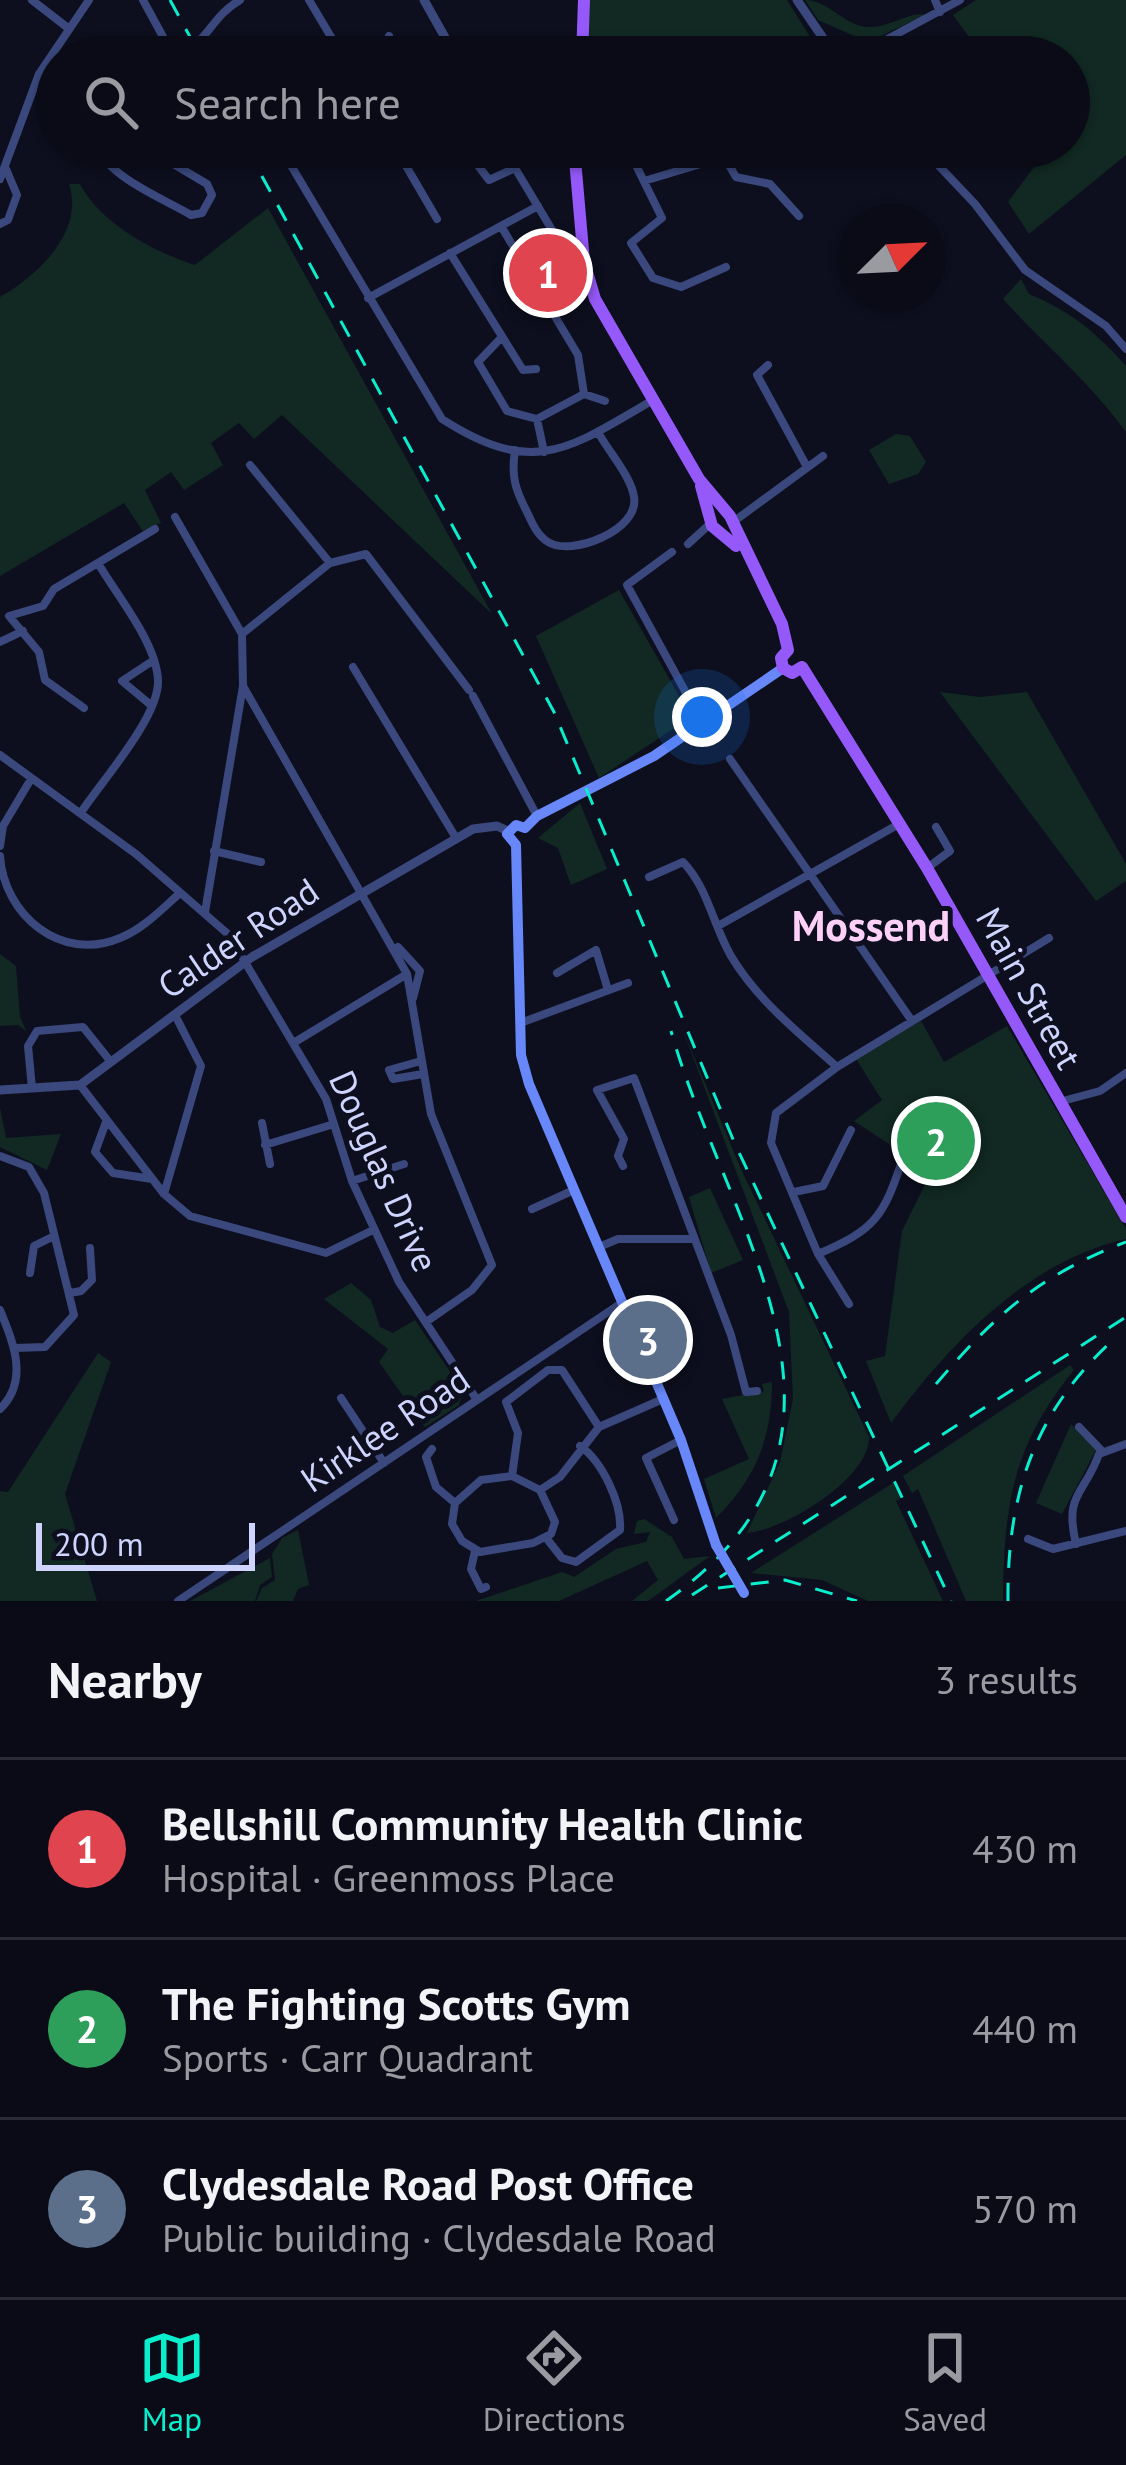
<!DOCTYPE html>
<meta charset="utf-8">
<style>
body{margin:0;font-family:"PT Sans",sans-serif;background:#131420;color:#f1f3f6}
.compass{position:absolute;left:838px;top:204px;width:108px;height:108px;border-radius:50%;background:#0a0b17;box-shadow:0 3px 9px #0004;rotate:66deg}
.scale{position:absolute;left:36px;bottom:30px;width:219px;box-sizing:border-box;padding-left:12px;border:6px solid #ced4fd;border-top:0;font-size:33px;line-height:42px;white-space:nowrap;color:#ced4fd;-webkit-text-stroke:9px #0d0f1f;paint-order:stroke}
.you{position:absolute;left:702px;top:717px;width:42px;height:42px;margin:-30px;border:9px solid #fff;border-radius:50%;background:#1a73e8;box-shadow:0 0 0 18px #1a73e833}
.badge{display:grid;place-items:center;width:78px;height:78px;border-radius:50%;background:#09eecd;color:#fff;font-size:39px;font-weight:700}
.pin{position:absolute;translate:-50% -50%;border:6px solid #fff;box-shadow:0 3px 12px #0006}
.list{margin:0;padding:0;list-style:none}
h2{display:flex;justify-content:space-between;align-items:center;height:156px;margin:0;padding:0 48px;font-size:51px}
h2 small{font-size:39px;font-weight:400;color:#999ba1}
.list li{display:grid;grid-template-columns:78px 1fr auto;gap:36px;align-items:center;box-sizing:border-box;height:180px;padding:0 48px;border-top:3px solid #2a2b36}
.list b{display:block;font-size:45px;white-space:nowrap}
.list p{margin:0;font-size:39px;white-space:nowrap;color:#999ba1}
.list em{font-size:39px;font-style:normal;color:#999ba1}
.icon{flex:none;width:66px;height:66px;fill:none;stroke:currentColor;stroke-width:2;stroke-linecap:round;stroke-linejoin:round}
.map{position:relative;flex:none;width:1126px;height:1601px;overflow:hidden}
.search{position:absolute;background:#0a0b17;box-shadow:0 3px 9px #0004;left:36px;right:36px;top:36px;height:132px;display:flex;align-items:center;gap:30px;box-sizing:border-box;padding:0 42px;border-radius:66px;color:#999ba1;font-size:45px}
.sheet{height:696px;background:#0a0b17}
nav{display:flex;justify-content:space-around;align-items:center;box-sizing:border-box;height:168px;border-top:3px solid #2a2b36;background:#0a0b17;font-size:33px;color:#999ba1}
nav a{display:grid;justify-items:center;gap:6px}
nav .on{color:#09eecd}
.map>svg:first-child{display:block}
</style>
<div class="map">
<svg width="1126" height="1601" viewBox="0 0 1126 1601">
<rect width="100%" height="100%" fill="#0d0f1f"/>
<path fill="#112922" d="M 589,0 L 787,0 L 822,56 L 586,57 Z
M 805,0 C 831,0 844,29 873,27 C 891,26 913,11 925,15 L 868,42 L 818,20 Z
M 976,0 L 1126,0 L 1126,155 L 1029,234 L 1008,202 L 1049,147 L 1069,147 L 1069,57 L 984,57 L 953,15 Z
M 69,184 L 80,184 C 100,223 154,252 195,265 L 268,208 L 492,614 L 282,415 L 254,439 L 239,423 L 211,443 L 223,465 L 184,490 L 171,472 L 145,490 L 161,523 L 143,531 L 124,503 L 0,576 L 0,297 C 37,276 85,232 69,184 Z
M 1021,279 L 1029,294 C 1070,311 1096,332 1126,366 L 1126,432 C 1090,382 1045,345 1003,299 Z
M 896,434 L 910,436 L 926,462 L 918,474 L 889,484 L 869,450 Z
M 619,590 L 691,717 L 599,778 L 536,636 Z
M 940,692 L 980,697 L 1027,692 L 1126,864 L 1126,881 L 1096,901 Z
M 580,803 L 607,869 L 571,885 L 558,848 L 538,838 Z
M 0,954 L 16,966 L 20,1017 L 26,1031 L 18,1025 L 0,1026 Z
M 921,1021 L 944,1062 L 1007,1026 L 1126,1229 L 1126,1239 C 1026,1262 950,1344 891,1423 L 866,1361 L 885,1356 L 902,1231 L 931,1172 L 854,1121 L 882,1100 L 856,1059 Z
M 682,1028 L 741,1169 L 869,1437 C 870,1478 785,1530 747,1533 L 780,1462 L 793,1399 L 789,1312 Z
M 0,1108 L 6,1138 L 61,1134 L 47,1170 L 0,1147 Z
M 710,1188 L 743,1260 L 711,1273 L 689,1197 Z
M 351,1283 L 371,1300 L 380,1327 L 393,1333 L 415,1320 L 463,1391 L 459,1405 L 425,1427 L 379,1362 L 388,1349 L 324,1299 Z
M 98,1353 L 111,1362 L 65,1494 L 97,1601 L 0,1601 L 0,1491 L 8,1492 Z
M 1070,1365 L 1074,1370 C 1012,1447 1004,1504 1003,1601 L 966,1601 L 918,1489 L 912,1493 L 903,1476 Z
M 772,1382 C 772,1438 756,1478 716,1518 L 704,1479 L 749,1459 L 722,1399 L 764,1391 L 762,1384 Z
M 1071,1424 L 1096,1450 L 1062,1514 L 1036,1503 Z
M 893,1483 L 901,1498 L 896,1501 L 943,1601 L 868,1601 L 822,1580 L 751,1573 Z
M 644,1519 L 672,1537 L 684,1559 L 710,1556 L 648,1601 L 632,1601 L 658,1580 L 647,1561 L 559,1601 L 476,1601 L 562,1572 L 574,1577 L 616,1549 L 646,1542 L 650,1532 L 634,1534 L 637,1521 Z
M 298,1530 L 309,1585 L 298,1589 L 293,1601 L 256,1601 L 262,1588 L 275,1580 L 272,1554 L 282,1538 Z
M 270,1558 L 272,1577 L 260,1585 L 255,1601 L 190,1601 Z"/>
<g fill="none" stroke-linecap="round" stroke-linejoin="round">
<path stroke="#3a487d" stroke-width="8" d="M 32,0 L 68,28
M 143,0 L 174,57
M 309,0 L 343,57
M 935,0 L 940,12
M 177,57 C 209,41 211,17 240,0
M 380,57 L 389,36
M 544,57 L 554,52
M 854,57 L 960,0
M 98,147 C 108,177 164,199 191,215 L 202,213 L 212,195 L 207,184 L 145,147
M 280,147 L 442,419 C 534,478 569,449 653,400
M 395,147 L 437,219
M 464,147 L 489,180 L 515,168
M 511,147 L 515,168 L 558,240
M 627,147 L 662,218 L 631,243 L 653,278 L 681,287 L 726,267
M 921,147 L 975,204 L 1025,270 L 1106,326 L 1126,349
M 723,155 L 736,177 L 770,184 L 799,216
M 163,157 L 170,147
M 287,159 L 308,147
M 0,179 L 39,74 L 89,0
M 644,181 L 754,148
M 0,224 L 8,220 L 17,195 L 6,169
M 450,253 L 523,370 L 536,369
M 368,298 L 538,206
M 501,338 L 478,362 L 507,411 L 537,419 L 584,394 L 578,355 L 501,226
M 768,365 L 757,375 L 807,467
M 584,394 L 605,401
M 537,419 L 544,452
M 515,450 C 511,476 515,489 527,512 C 532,523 537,535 548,542 C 571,557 640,530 634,497 C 631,476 608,451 598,432
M 250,465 L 330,563
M 175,517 L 242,634 L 243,686 L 407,974 L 431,1114 L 492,1265 L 472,1290 L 426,1322
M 733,522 L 823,456
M 688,544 L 711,523
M 672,552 L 627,585 L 702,722
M 242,634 L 330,563 L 366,554 L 469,690
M 0,642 L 23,631
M 353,667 L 456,838
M 473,696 L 537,816
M 152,706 L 122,681 L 154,660
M 84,708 L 45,680 L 39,652 L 9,616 L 43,606 L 54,589 L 155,529
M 0,755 L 136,854 L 229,935 L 326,1099 L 352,1181 L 399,1282 L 477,1400
M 730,759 L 912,1021
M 82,811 C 102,781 159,717 158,681 C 157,643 117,596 98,563
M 0,846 L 3,826 L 31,779
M 214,851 L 261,862
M 0,856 C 4,915 61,963 120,938 C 143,929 162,909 180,893
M 927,868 L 950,851 L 936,827
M 649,877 L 683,862 C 708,888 713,925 731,956 C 758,1001 798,1032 837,1067
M 205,912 L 243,686
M 718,926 L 899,824
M 398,947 L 420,971 L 413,998
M 557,973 L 596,950 L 608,990
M 523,1022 L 628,983
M 295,1042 L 407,974
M 421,1061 L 389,1070 L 393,1079 L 423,1074
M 80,1085 L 164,1194 L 190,1216 L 326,1253 L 373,1230
M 32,1088 L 28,1046 L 37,1031 L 83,1027 L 111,1062
M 1059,1102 L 1100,1091 L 1126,1073
M 106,1122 L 95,1152 L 113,1173 L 152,1179
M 262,1123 L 270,1164
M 265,1145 L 334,1124
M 0,1156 L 29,1167 L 44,1193 L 74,1315 L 45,1347 L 15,1348
M 623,1166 L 618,1156 L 624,1139 L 597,1090 L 634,1078 L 731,1335 L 746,1392 L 757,1391
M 352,1181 L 404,1164
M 794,1192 L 823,1186 L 851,1130
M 164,1194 L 201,1066 L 175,1015
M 532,1209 L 574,1190
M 599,1247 L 618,1239 L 692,1239
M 818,1254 C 874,1230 883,1218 902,1161
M 30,1273 L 34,1246 L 54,1236
M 70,1293 L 81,1291 L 92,1280 L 90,1248
M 849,1304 L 818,1254 L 771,1143 L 776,1113 L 837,1067 L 1049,938
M 0,1310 C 14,1344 29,1381 0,1409
M 341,1398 L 384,1463
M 1079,1427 L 1103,1452
M 432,1449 L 426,1457 L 436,1487 L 455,1503
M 512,1476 L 540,1490 L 555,1522 L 551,1534 L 533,1543 L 480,1552 L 462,1541 L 452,1524 L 455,1503 L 481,1480 Z
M 512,1476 L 518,1433 L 506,1402 L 548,1370 L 562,1370 L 599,1427
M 540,1490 L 560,1477 L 599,1427 L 663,1399
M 674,1520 L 646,1458 L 681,1440
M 547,1539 L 562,1558 L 576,1562 L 620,1530 C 622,1503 602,1461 580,1446
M 1028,1539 L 1053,1549 L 1126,1531
M 1076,1544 C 1064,1493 1084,1496 1099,1454 L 1126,1444
M 475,1551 L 471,1569 L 481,1589 L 486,1587
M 178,1601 L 623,1302"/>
<path stroke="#3a487d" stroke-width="9" d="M 424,0 L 456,57
M 797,0 L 836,57
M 0,1090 L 80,1085 L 252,957 L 473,829 L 497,826 L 508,831"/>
<path stroke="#6888fa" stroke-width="10" d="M 525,828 L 516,825 L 507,834 L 516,845 L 521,1055 L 529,1084 L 681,1440 L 716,1545
M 525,828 L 537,816 L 654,756 L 783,668"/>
<path stroke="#9659f9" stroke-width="12" d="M 582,57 L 584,0
M 574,148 L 584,262 L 595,299 L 699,479 L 730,516 L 782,624 L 788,650
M 701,486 L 712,526 L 736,546
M 788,650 L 781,658 L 783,668 L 792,673 L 802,667
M 802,667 L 927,868 L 1126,1217"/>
<path stroke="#09eecd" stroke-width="3" stroke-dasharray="18 15" stroke-linecap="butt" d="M 170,0 L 201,57
M 246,147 L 554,712 L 735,1144 L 951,1601
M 936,1384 C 996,1314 1038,1276 1126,1242
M 718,1588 L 785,1580 L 857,1601
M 692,1595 L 1126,1317
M 666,1601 C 898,1439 727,1229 671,1031
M 1008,1601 C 1007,1495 1034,1412 1114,1339"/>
<path stroke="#6888fa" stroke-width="10" d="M 716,1545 L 744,1593"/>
</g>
<g text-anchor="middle" stroke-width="10" stroke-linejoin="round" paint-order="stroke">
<g font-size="36" fill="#ced4fd" stroke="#0d0f1f">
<text transform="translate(238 938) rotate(-34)" y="13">Calder Road</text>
<text transform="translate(1029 988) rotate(61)" y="13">Main Street</text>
<text transform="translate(384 1171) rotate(66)" y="13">Douglas Drive</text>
<text transform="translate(385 1429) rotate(-34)" y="13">Kirklee Road</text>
</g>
<g font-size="42" font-weight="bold" fill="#fdd0f8" stroke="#0d0f1f">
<text x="871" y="941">Mossend</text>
</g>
</g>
</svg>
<svg class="compass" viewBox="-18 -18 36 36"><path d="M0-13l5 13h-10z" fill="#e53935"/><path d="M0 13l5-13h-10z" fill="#999ba1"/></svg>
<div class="scale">200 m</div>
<div class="you"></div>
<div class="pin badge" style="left:548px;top:273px;background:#e0444e">1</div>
<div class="pin badge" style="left:936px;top:1141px;background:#2e9e5b">2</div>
<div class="pin badge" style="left:648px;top:1340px;background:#5c6f8a">3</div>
<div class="search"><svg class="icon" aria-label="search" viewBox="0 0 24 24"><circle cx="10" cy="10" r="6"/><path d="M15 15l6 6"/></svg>Search here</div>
</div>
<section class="sheet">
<h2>Nearby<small>3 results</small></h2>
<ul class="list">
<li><span class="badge" style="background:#e0444e">1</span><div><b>Bellshill Community Health Clinic</b><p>Hospital · Greenmoss Place</p></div><em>430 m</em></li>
<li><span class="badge" style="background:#2e9e5b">2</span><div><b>The Fighting Scotts Gym</b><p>Sports · Carr Quadrant</p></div><em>440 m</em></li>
<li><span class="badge" style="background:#5c6f8a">3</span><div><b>Clydesdale Road Post Office</b><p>Public building · Clydesdale Road</p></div><em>570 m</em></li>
</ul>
</section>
<nav>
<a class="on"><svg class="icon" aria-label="map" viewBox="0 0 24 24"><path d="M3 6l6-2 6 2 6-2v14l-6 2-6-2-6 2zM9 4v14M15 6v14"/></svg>Map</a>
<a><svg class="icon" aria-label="directions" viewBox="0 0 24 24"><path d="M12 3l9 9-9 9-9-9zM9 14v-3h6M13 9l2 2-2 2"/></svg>Directions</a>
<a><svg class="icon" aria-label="saved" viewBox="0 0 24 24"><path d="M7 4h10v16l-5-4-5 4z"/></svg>Saved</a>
</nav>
